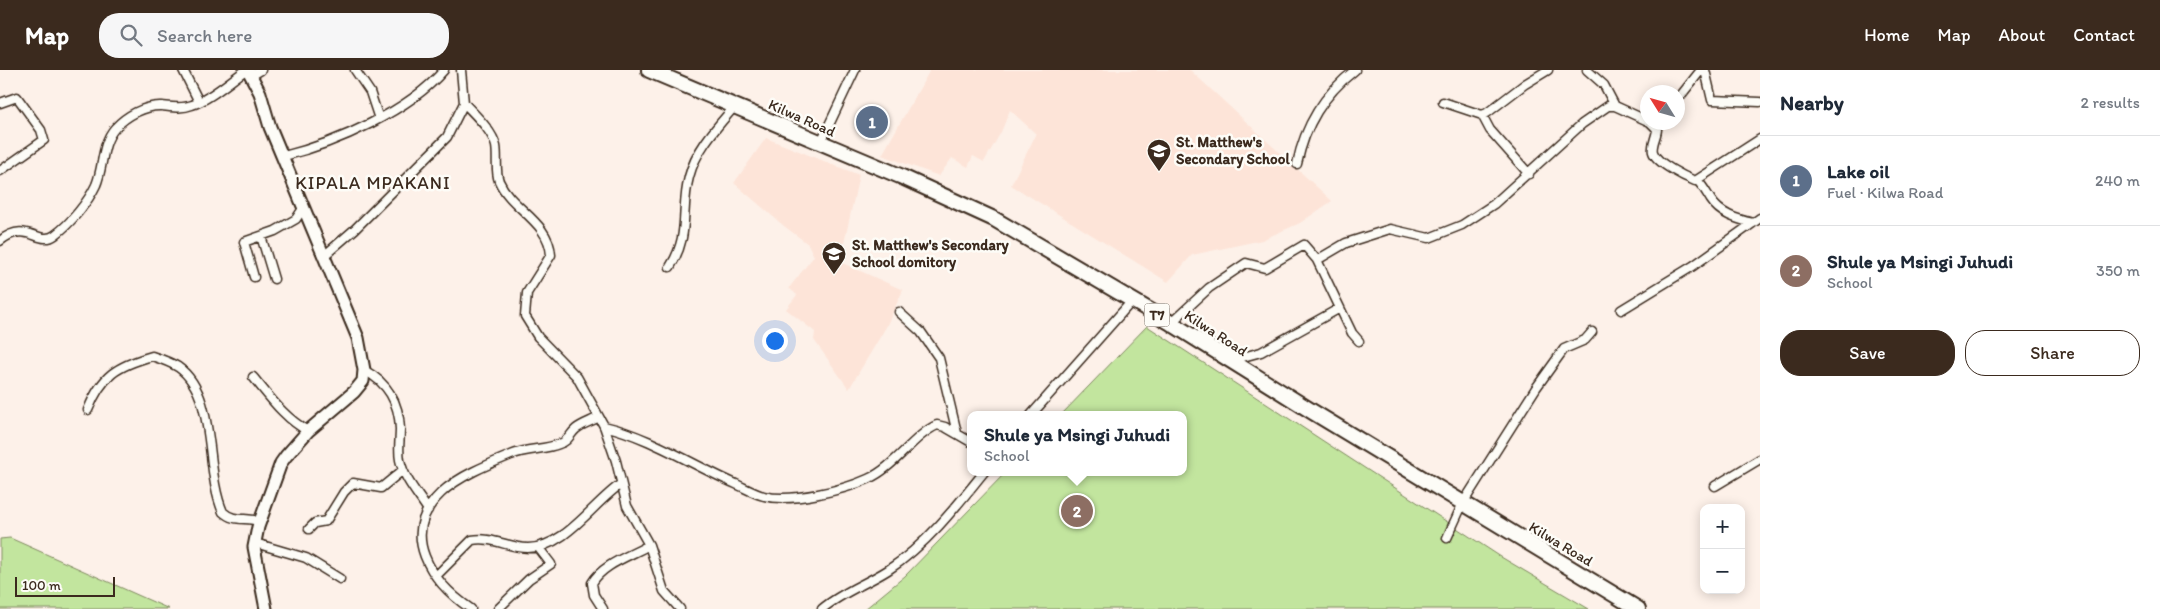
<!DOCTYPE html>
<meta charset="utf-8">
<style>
body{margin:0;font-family:Itim,sans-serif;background:#f6f6f7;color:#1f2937}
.controls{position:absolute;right:15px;bottom:15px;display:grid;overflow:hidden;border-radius:10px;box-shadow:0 2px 12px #0003}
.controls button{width:45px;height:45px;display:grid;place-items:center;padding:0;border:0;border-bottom:1px solid #e0e1e3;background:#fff;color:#1f2937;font:25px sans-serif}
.compass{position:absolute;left:1640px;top:15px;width:45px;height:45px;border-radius:50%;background:#fff;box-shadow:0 2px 12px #0003;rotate:307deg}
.scale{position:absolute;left:15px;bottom:12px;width:100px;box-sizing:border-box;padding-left:5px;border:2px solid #3b2a1e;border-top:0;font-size:14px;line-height:18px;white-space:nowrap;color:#3b2a1e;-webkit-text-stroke:4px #fdfcf7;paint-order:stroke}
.you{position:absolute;left:774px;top:270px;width:18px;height:18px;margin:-12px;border:4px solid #fff;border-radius:50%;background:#1a73e8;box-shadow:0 0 0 8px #1a73e833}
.badge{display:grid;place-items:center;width:32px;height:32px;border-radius:50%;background:#3b2a1e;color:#fff;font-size:16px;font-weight:700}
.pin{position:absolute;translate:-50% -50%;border:2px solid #fff;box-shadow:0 1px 5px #0006}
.popup{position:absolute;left:967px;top:341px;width:220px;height:65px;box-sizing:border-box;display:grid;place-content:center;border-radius:10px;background:#fff;filter:drop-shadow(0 1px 4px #0005);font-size:16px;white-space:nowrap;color:#747a83}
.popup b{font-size:19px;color:#1f2937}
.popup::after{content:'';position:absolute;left:50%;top:100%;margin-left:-10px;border:10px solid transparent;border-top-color:#fff}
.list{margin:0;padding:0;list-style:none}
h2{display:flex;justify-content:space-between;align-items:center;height:65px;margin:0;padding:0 20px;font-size:21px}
h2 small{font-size:16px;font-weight:400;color:#747a83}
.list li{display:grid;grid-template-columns:32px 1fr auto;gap:15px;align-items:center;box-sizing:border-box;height:90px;padding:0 20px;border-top:1px solid #e0e1e3}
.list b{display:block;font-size:19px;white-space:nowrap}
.list p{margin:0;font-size:16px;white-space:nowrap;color:#747a83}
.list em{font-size:16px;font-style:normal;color:#747a83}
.actions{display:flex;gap:10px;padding:15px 20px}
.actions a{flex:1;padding:11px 0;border:1px solid #3b2a1e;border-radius:20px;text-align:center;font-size:18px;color:#3b2a1e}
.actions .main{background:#3b2a1e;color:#fff}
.icon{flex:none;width:28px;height:28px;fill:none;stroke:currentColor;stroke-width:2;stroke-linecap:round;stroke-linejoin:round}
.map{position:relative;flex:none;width:1760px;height:539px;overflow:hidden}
header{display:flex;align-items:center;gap:30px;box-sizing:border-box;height:70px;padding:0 25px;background:#3b2a1e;color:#fff}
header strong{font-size:24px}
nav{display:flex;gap:28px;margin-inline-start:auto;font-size:18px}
.search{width:350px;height:45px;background:#f6f6f7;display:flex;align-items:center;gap:12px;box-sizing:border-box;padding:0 18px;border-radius:20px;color:#747a83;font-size:19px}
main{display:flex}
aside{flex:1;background:#fff}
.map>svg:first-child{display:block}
</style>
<header>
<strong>Map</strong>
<div class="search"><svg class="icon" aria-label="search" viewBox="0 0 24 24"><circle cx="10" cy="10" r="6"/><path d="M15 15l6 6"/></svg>Search here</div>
<nav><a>Home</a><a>Map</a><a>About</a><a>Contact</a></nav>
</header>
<main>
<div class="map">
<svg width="1760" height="539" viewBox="0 0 1760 539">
<rect width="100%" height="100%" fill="#fdf1e9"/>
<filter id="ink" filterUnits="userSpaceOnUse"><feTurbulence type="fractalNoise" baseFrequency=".02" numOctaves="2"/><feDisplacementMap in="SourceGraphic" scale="10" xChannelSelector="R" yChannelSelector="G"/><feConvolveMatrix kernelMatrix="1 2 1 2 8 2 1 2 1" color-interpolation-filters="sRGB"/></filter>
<g filter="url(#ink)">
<path fill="#fde4d8" d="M 930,0 L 1190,0 L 1332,131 L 1300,153 L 1262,170 L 1192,185 L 1168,212 L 1011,115 L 1036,64 L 1010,40 L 1001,62 L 984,92 L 973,86 L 968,97 L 952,88 L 939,106 L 882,85 Z
M 766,68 L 859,105 L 840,192 L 903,220 L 886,257 L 849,319 L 814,270 L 815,262 L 786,239 L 797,225 L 789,218 L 814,186 L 808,174 L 784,156 L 734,113 Z"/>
<path fill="#c2e59e" stroke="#7e885e" d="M 1147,256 L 1501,487 L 1589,539 L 865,539 L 905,506 L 1006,402 L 1183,402 L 1183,345 L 1061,345 Z
M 10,468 L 169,539 L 0,539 L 0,469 Z"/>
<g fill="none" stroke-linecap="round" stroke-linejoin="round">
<defs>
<path id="minor" d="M 183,0 L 199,32
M 355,0 L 370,22 L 379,49
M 1587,0 L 1604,15 L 1615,36
M 1705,0 L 1712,30 L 1760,32
M 251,6 L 261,0
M 1678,29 L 1701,0
M 1443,32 L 1482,45 L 1487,43 L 1525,14 L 1548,0
M 0,33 L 17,27 L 41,60 L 44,70 L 0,101
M 464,33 C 475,45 492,60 496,76 C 498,87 495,101 499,111 C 511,139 549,151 551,185 L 527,223 L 525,246 L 538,267 L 577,307 L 604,356 L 616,391 L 627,436 L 649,475 L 664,521 L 680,539
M 1482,45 L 1490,60 L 1529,104
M 1650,52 L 1657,59 C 1657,66 1651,75 1653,82 C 1656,93 1685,107 1695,111 L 1760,69
M 820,74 L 855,0
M 284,86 C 336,73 409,41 444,0
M 1297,94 C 1305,55 1323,25 1355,0
M 1697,110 C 1703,116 1706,122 1711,130 C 1720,144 1736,149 1753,153
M 261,166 L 274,209
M 0,171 C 27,149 39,177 55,165 C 71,153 88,132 96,115 C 104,96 101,74 115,58 C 126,46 145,35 162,36 C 172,37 182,39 192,35 C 209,30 231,10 246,0
M 325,185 L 355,159 L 447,67 L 464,33 L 461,0
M 1317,190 L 1346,173 L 1390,159 L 1429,168 L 1462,155 L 1494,134 L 1582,54 L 1608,36 L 1615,36 L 1648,51
M 670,197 C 691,164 680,141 689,107 C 696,79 717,57 735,36
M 254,207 L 244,172 L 275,161 L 296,149 L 304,137
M 1621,240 L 1693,196 L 1760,148
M 899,242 L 921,262 L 939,288 L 957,363
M 1171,253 L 1209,218 L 1246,193 L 1265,198 L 1304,175 L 1317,190 L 1352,263 L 1359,271
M 1228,284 L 1243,287 L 1261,282 L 1340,238
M 364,300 C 388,313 399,332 400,359 C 400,369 398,380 400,390 C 404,409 418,424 428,440
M 253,307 C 269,326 285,349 308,361
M 88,340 C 102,305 117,296 152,286 C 161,289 170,292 178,297 C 218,325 204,400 223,442 C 235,453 247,446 260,452
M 1031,345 L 1132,231
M 604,356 C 651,367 692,395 736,414 C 745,418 755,424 764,426 C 791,433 844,420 868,409 C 895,397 913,366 937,355 L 945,357 L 971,372
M 1715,416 L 1760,389
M 309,459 L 315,453 L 326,451 L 344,422 L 353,413 L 381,418 L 403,400
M 1447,468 L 1463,433 L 1536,318 L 1564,279 L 1585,270 L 1592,262
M 255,473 L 306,488 L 340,509
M 436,506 L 472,470 C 491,466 509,478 528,478 C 565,478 593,433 621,414
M 471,539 C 431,512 398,464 441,423 C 459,406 489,394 511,385 C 527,378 544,380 559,374 C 568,372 570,364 576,359 C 582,354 592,351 599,347
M 498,539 L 529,509 L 551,494 L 538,477
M 603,539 L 594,525 L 592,513 C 603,494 630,486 649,475
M 822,539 C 842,522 866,514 888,500 C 925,476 956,437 984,402"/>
<path id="secondary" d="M 248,0 L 260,23 L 270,57 L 358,268 L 364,300 L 363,311 L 354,322 L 308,361 L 286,386 L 281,393 L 258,457 L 254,477 L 266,539"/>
<path id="trunk" d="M 649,0 L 900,106 L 994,149 L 1171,253 L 1313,342 L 1638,539"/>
</defs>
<use href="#minor" stroke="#3b2a1e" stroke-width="11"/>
<use href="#secondary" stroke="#3b2a1e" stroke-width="15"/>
<use href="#trunk" stroke="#3b2a1e" stroke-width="18"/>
<use href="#minor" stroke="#fdfcf7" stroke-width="8"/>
<use href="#secondary" stroke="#fdfcf7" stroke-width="11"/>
<use href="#trunk" stroke="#fdfcf7" stroke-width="14"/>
</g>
</g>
<defs>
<symbol id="school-pin" viewBox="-11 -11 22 30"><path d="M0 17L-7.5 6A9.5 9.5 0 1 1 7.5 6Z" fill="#3b2a1e" stroke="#fdfcf7"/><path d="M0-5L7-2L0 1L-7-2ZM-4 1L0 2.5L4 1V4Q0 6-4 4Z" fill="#fff"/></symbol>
</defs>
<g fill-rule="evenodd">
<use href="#school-pin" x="1145" y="67" width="28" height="38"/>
<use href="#school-pin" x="820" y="170" width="28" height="38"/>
</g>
<g text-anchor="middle" stroke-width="5" stroke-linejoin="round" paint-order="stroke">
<rect fill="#fdfcf7" stroke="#75695f" stroke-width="1" x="1144.5" y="233.5" width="25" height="23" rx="4"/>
<g font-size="14" font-weight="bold" fill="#3b2a1e">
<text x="1157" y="250">T7</text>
</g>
<g font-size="15" fill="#3b2a1e" stroke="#fdfcf7">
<text transform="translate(802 48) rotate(24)" y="5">Kilwa Road</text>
<text transform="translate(1216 263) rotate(33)" y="5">Kilwa Road</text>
<text transform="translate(1561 474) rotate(31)" y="5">Kilwa Road</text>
</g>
<g font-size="15" font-weight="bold" fill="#3b2a1e" stroke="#fdfcf7" text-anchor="start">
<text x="1176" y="77">St. Matthew's<tspan x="1176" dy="17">Secondary School</tspan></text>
<text x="852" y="180">St. Matthew's Secondary<tspan x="852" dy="17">School domitory</tspan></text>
</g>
<g font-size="18" letter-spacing="1" fill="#3b2a1e" stroke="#fdfcf7">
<text x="373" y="119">KIPALA MPAKANI</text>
</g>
</g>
</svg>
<div class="controls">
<button>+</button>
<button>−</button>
</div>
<svg class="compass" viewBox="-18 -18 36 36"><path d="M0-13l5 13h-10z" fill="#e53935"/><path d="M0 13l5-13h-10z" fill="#747a83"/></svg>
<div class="scale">100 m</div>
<div class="you"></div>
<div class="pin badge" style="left:872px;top:52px;background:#5c6f8a">1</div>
<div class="pin badge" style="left:1077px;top:441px;background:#8d6e63">2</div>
<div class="popup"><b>Shule ya Msingi Juhudi</b>School</div>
</div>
<aside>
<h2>Nearby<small>2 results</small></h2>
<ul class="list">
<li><span class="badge" style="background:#5c6f8a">1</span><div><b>Lake oil</b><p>Fuel · Kilwa Road</p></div><em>240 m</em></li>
<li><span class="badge" style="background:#8d6e63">2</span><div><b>Shule ya Msingi Juhudi</b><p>School</p></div><em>350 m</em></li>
</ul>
<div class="actions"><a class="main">Save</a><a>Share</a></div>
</aside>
</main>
